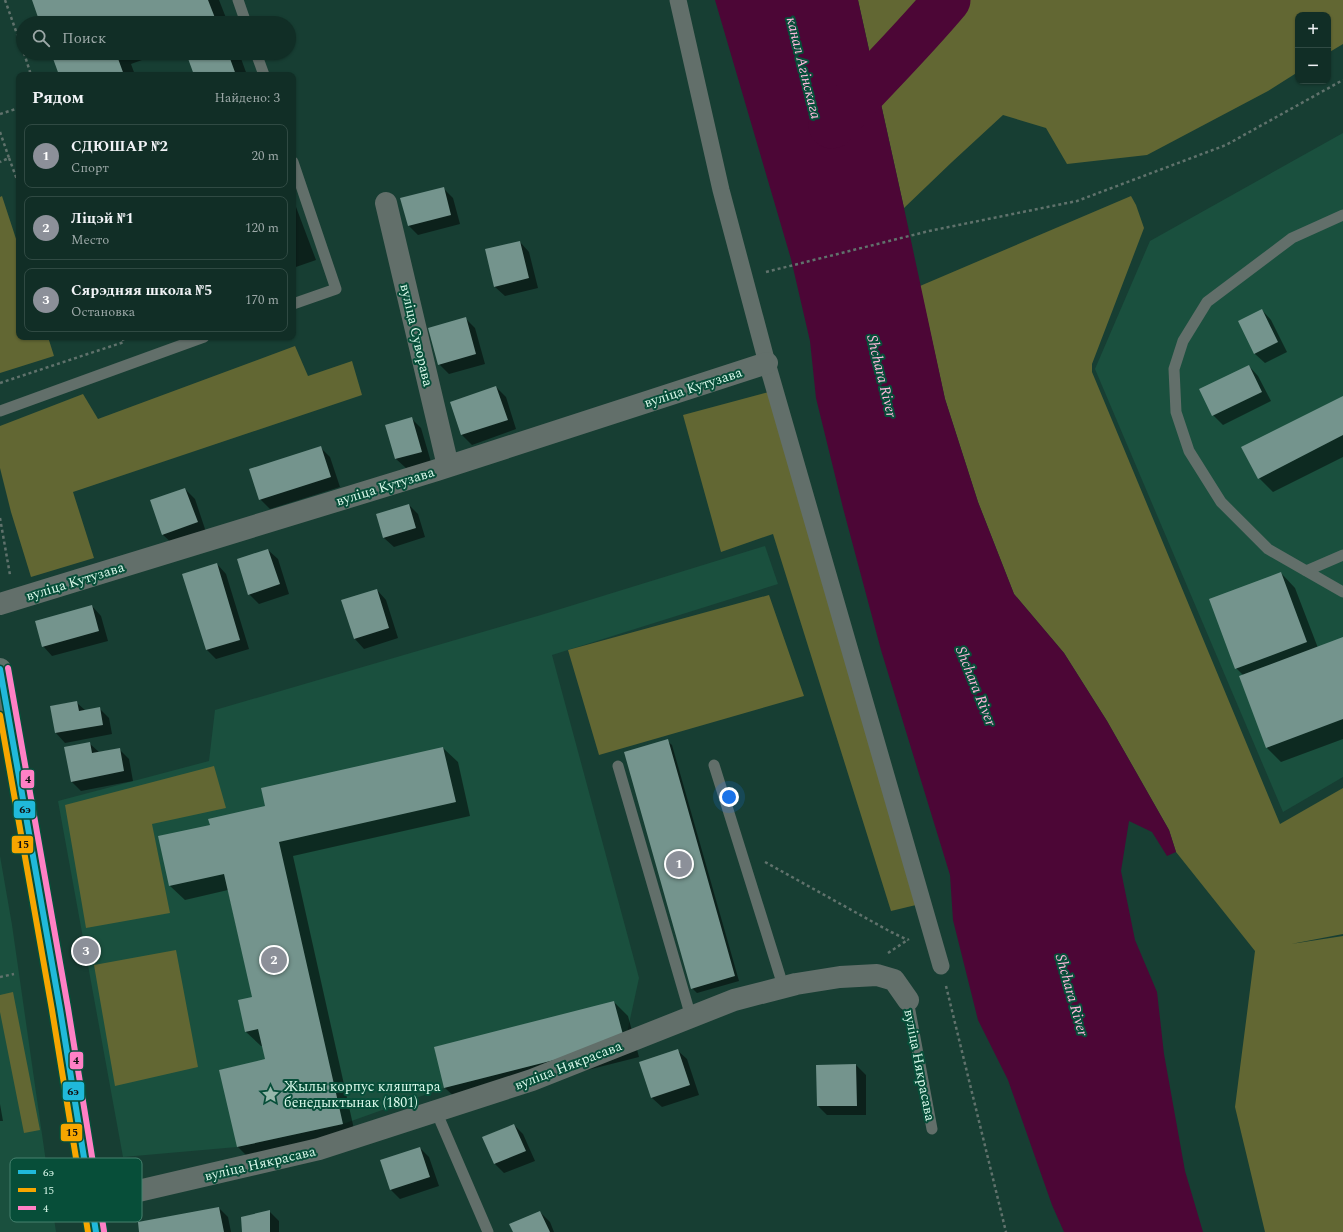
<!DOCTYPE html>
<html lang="ru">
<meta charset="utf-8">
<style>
body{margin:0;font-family:Spectral,serif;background:#1a362e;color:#f1f3f6}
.controls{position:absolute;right:12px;top:12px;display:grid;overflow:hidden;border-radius:8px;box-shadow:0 1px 3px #0004}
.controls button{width:36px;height:36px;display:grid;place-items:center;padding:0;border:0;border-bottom:1px solid #304a43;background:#112e26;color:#f1f3f6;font:20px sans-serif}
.you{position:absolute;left:729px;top:797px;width:14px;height:14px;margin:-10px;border:3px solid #fff;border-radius:50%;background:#1a73e8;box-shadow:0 0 0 6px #1a73e833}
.badge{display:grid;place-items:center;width:26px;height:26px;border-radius:50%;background:#8c9099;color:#fff;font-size:13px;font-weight:700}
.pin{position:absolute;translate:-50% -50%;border:2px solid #fff;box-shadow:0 1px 4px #0006}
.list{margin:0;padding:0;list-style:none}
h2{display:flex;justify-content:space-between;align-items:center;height:52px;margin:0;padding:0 16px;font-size:17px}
h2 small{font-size:13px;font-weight:400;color:#9ca8a7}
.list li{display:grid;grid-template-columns:26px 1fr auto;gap:12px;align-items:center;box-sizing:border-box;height:64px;margin:0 8px 8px;padding:0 8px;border:1px solid #304a43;border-radius:8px}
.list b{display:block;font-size:15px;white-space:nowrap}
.list p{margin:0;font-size:13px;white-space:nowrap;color:#9ca8a7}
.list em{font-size:13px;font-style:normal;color:#9ca8a7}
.icon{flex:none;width:22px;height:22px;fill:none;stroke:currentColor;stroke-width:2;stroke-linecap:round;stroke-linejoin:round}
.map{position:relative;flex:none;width:1343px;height:1232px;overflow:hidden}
.search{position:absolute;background:#112e26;box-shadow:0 1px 3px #0004;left:16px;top:16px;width:280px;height:44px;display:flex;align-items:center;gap:10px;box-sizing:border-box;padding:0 14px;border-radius:22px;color:#9ca8a7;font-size:15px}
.panel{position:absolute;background:#112e26;box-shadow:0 1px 3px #0004;left:16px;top:72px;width:280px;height:268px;border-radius:8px}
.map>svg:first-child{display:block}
</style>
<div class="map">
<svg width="1343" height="1232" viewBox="0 0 1343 1232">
<rect width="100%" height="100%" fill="#173e33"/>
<path fill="#1a503e" d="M 1343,133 L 1343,777 L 1283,812 L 1095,369 L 1150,241 Z
M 765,546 L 778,584 L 552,655 L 639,978 L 625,1042 L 444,1088 L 343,1124 L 237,1147 L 123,1157 L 58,801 L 209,761 L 215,710 L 541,615 Z
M 0,856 L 12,925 L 56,1232 L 0,1232 Z"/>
<path fill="#626733" d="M 858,0 L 1343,0 L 1343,44 L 1328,53 L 1328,15 L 1298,15 L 1298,72 L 1268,91 L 1147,155 L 1067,164 L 1046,128 L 1003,115 L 952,162 L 904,208 Z
M 2,196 L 19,248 L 19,337 L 48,337 L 54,356 L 0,373 L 0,197 Z
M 1131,196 L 1136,205 L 1144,228 L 1092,364 L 1092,372 L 1280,824 L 1343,788 L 1343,934 L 1291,944 L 1343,936 L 1343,1232 L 1265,1232 L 1235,1107 L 1255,951 L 1176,852 L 1169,830 L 1107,721 L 1064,653 L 1014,594 L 978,502 L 945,399 L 920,286 Z
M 295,346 L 308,376 L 352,361 L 362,395 L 73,492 L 94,558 L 31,577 L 11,512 L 0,468 L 0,426 L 83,394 L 98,419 Z
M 769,392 L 916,905 L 891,911 L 773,534 L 721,552 L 683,415 Z
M 769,595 L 804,696 L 599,755 L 568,650 Z
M 214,766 L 226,808 L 152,824 L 170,913 L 86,928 L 65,805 Z
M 176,950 L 198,1067 L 115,1086 L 94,965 Z
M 13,992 L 40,1130 L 24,1133 L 0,1012 L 0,995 Z"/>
<path fill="#4c0636" d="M 715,0 L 858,0 L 904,208 L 945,399 L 978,502 L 1014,594 L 1064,653 L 1107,721 L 1169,830 L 1176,852 L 1167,856 L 1152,832 L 1129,821 L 1121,871 L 1135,940 L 1157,992 L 1164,1054 L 1185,1171 L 1203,1232 L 1064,1232 L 1052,1205 L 1008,1080 L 978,1020 L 953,920 L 950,875 L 881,650 L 843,508 L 816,398 L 810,341 L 791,259 Z"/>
<path fill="#0007" d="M 33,0 L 219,0 L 228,23 L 41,23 Z
M 52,53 L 161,53 L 131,64 L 135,75 L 60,75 Z
M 187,53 L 239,53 L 247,75 L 195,75 Z
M 443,188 L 453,198 L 460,224 L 418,235 L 408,225 Z
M 293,199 L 316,260 L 293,268 Z
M 520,242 L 529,252 L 538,288 L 505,296 L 495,287 L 487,250 Z
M 1262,310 L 1271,320 L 1287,352 L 1265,363 L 1255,354 L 1239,321 Z
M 465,318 L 475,328 L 485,364 L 449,374 L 439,364 Z
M 1249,366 L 1258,376 L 1271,401 L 1223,425 L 1213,415 Z
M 496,387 L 506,397 L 516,429 L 472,445 L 462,435 L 451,403 Z
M 1343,397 L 1343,457 L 1273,492 L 1259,478 Z
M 411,418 L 421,428 L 431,462 L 406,468 L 396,459 L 387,426 Z
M 320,447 L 330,457 L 340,487 L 270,509 L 260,499 Z
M 185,489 L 195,499 L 206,532 L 173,544 L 163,535 Z
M 409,505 L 418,514 L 425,537 L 394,547 L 384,538 Z
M 268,550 L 278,559 L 289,594 L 259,604 L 249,594 Z
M 217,564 L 226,574 L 249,649 L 216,659 L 207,650 L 184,574 Z
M 1281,573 L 1295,588 L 1318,648 L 1343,638 L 1343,739 L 1281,762 L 1267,748 L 1240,677 L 1244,676 L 1236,668 Z
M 377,590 L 386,600 L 398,638 L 364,649 L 355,639 L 343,601 Z
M 92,606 L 101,616 L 108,641 L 52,656 L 43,646 Z
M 76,702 L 86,711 L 99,708 L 109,718 L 112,734 L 65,743 L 56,733 L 51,706 Z
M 667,741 L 672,745 L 739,981 L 697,993 L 692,988 Z
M 89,743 L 99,752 L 119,749 L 129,759 L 133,781 L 81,791 L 72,782 Z
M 443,748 L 458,762 L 470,816 L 293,856 L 356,1138 L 252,1161 L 238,1147 L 220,1070 L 266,1060 L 263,1046 L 261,1046 L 246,1032 L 253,998 L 228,890 L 185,900 L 170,886 L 211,825 Z
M 614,1002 L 628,1016 L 639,1057 L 460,1102 L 445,1088 L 435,1048 Z
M 677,1050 L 687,1059 L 699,1095 L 662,1107 L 652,1098 L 640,1062 Z
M 856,1065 L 866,1075 L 866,1115 L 827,1115 L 818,1106 Z
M 0,1104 L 3,1121 L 0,1121 Z
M 514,1125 L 523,1134 L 535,1161 L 504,1173 L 495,1164 L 483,1137 Z
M 420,1148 L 429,1157 L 439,1186 L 400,1199 L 391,1190 Z
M 219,1208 L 228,1217 L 231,1232 L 140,1232 Z
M 269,1211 L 279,1221 L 279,1232 L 243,1232 Z
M 540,1212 L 550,1222 L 554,1232 L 514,1232 Z"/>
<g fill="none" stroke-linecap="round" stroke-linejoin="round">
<path stroke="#4c0636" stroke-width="47" d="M 832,125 C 870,83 911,43 947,0"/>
</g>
<path fill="#74948d" d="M 32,0 L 208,0 L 217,23 L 40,23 Z
M 51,53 L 116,53 L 124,75 L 59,75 Z
M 186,53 L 228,53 L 236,75 L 194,75 Z
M 444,187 L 451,215 L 408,226 L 400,198 Z
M 520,241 L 529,278 L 494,287 L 485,249 Z
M 1262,309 L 1278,342 L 1254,354 L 1238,321 Z
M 466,317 L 476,354 L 438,365 L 428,328 Z
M 1249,365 L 1262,392 L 1212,416 L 1199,389 Z
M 496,386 L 508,420 L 461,435 L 450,402 Z
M 1343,396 L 1343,435 L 1258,479 L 1241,447 Z
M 412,417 L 422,452 L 395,459 L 385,425 Z
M 321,446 L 331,477 L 259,500 L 249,469 Z
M 185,488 L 198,522 L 162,535 L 150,500 Z
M 409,504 L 416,528 L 383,538 L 376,514 Z
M 268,549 L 280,584 L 248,595 L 237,559 Z
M 217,563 L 240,640 L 206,650 L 182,574 Z
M 1281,572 L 1307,642 L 1235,669 L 1209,599 Z
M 377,589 L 389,628 L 354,639 L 341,600 Z
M 92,605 L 99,631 L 42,647 L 35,621 Z
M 1343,637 L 1343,719 L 1266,748 L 1239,676 Z
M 77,701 L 79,711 L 100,707 L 103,725 L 55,733 L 50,706 Z
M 668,739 L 735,976 L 691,989 L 624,752 Z
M 90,742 L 92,753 L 120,748 L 124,771 L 71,782 L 64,747 Z
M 443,747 L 456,802 L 279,842 L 343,1124 L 237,1147 L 219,1070 L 265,1059 L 258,1029 L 245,1032 L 238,1000 L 252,997 L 224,874 L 169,886 L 158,836 L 210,825 L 208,819 L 265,806 L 261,788 Z
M 614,1001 L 625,1042 L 444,1088 L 434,1047 Z
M 678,1049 L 690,1085 L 651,1098 L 639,1062 Z
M 856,1064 L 857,1106 L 817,1106 L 816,1065 Z
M 514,1124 L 526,1151 L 494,1164 L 482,1137 Z
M 420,1147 L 430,1177 L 390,1190 L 380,1160 Z
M 219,1207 L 224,1232 L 139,1232 L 138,1222 Z
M 270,1210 L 270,1232 L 242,1232 L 241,1217 Z
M 540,1211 L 550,1232 L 513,1232 L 509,1224 Z"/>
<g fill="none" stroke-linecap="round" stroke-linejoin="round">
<path stroke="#60726c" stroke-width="2.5" stroke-dasharray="3 3" stroke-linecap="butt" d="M 5,0 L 23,51
M 24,53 L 31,75
M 0,114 L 19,108
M 0,132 L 9,158 L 0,162
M 9,158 L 19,185
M 766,272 L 929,231 L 1077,201 L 1226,145 L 1343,80
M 0,383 L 124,342 L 122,337
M 0,518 L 10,575
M 765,862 L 891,932 L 908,940
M 888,953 L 909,939
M 0,977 L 14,974
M 946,986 L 1006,1232"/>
<path stroke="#626f6a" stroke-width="11" d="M 238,0 L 246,23
M 256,53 L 264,75
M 293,162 L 336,289 L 293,304
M 1343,215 L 1292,238 L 1207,302 L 1183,341 L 1174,369 L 1176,412 L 1189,451 L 1221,502 L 1268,549 L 1343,592
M 0,411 L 204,337
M 1306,571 L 1343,555
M 714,765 L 780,976
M 618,766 L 691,1017
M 908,1000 L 932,1129
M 436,1111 L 488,1232"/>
<path stroke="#626f6a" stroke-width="17" d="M 678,0 L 721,190 L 767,363 L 941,966"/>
<path stroke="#626f6a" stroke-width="22" d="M 386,203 L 448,466
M 0,604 L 437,470 L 767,363
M 91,1202 L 319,1149 L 532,1080 L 734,1000 L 796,984 L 840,977 L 877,975 L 894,980 L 908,1000"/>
<path stroke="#5e716a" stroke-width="22" d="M 0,669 L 60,1009 L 96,1232"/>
<defs>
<path id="bus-1" d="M 0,669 L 60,1009 L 96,1232"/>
<path id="bus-2" d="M 0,715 L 52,1010 L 88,1232"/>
<path id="bus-3" d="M 8,668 L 68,1008 L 104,1231"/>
</defs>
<use href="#bus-1" stroke="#074e39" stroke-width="9"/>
<use href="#bus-2" stroke="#074e39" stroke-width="9"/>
<use href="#bus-3" stroke="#074e39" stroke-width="9"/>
<use href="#bus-1" stroke="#20b9da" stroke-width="6"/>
<use href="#bus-2" stroke="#f7a600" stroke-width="6"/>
<use href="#bus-3" stroke="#ff80c5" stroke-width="6"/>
</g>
<defs>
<symbol id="sight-bare" viewBox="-9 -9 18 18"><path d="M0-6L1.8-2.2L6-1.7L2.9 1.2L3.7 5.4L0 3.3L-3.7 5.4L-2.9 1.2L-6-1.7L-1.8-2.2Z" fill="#96b8ab" stroke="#074e39" stroke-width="2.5" paint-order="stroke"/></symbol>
</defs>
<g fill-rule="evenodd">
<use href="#sight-bare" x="258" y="1082" width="25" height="25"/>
</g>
<g text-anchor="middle" stroke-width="4" stroke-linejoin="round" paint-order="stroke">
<g font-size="14" fill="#daf9eb" stroke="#074e39">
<text transform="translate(417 335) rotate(77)" y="5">вуліца Суворава</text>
<text transform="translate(693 387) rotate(-18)" y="5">вуліца Кутузава</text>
<text transform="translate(385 486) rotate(-17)" y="5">вуліца Кутузава</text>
<text transform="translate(75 581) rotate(-17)" y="5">вуліца Кутузава</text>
<text transform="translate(568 1065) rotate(-21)" y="5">вуліца Някрасава</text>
<text transform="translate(920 1065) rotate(79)" y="5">вуліца Някрасава</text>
<text transform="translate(260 1163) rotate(-13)" y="5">вуліца Някрасава</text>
</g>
<g font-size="14" fill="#daf9eb" stroke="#074e39" text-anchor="start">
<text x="284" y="1091">Жылы корпус кляштара<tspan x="284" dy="16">бенедыктынак (1801)</tspan></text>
</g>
<g font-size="15" font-style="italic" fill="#fdb9dc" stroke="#074e39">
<text transform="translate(804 68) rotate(76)" y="5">канал Агінскага</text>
<text transform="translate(882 376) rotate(76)" y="5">Shchara River</text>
<text transform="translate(976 686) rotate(68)" y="5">Shchara River</text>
<text transform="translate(1072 995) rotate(74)" y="5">Shchara River</text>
</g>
</g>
<rect x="10" y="1158" width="132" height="64" rx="6" fill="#074e39" stroke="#46816e" stroke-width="1"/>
<rect x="18" y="1170" width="18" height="4" fill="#20b9da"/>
<rect x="18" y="1188" width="18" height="4" fill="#f7a600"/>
<rect x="18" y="1206" width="18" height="4" fill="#ff80c5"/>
<g font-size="11" fill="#daf9eb">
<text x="43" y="1176">6э</text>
<text x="43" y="1194">15</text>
<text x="43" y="1212">4</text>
</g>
<g stroke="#074e39" stroke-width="1.5">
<rect x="20" y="769" width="15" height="20" rx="4" fill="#ff80c5"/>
<rect x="13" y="800" width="23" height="19" rx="4" fill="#20b9da"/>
<rect x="11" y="835" width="23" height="19" rx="4" fill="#f7a600"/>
<rect x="69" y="1051" width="15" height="19" rx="4" fill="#ff80c5"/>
<rect x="62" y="1081" width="23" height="20" rx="4" fill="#20b9da"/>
<rect x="60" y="1123" width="23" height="19" rx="4" fill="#f7a600"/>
</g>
<g font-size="11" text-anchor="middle" font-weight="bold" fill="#111">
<text x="28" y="783">4</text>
<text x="25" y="813">6э</text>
<text x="23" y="848">15</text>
<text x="76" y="1064">4</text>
<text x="73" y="1095">6э</text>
<text x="72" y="1136">15</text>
</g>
</svg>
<div class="controls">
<button>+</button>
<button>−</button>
</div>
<div class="you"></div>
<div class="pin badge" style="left:679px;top:864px">1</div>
<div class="pin badge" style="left:274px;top:960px">2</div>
<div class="pin badge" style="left:86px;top:951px">3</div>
<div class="search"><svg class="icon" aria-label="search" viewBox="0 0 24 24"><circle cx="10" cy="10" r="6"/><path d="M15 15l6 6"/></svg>Поиск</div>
<section class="panel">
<h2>Рядом<small>Найдено: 3</small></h2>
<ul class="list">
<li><span class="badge">1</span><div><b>СДЮШАР №2</b><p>Спорт</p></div><em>20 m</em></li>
<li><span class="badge">2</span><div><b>Ліцэй №1</b><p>Место</p></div><em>120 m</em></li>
<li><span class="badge">3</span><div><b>Сярэдняя школа №5</b><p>Остановка</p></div><em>170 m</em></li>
</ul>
</section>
</div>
